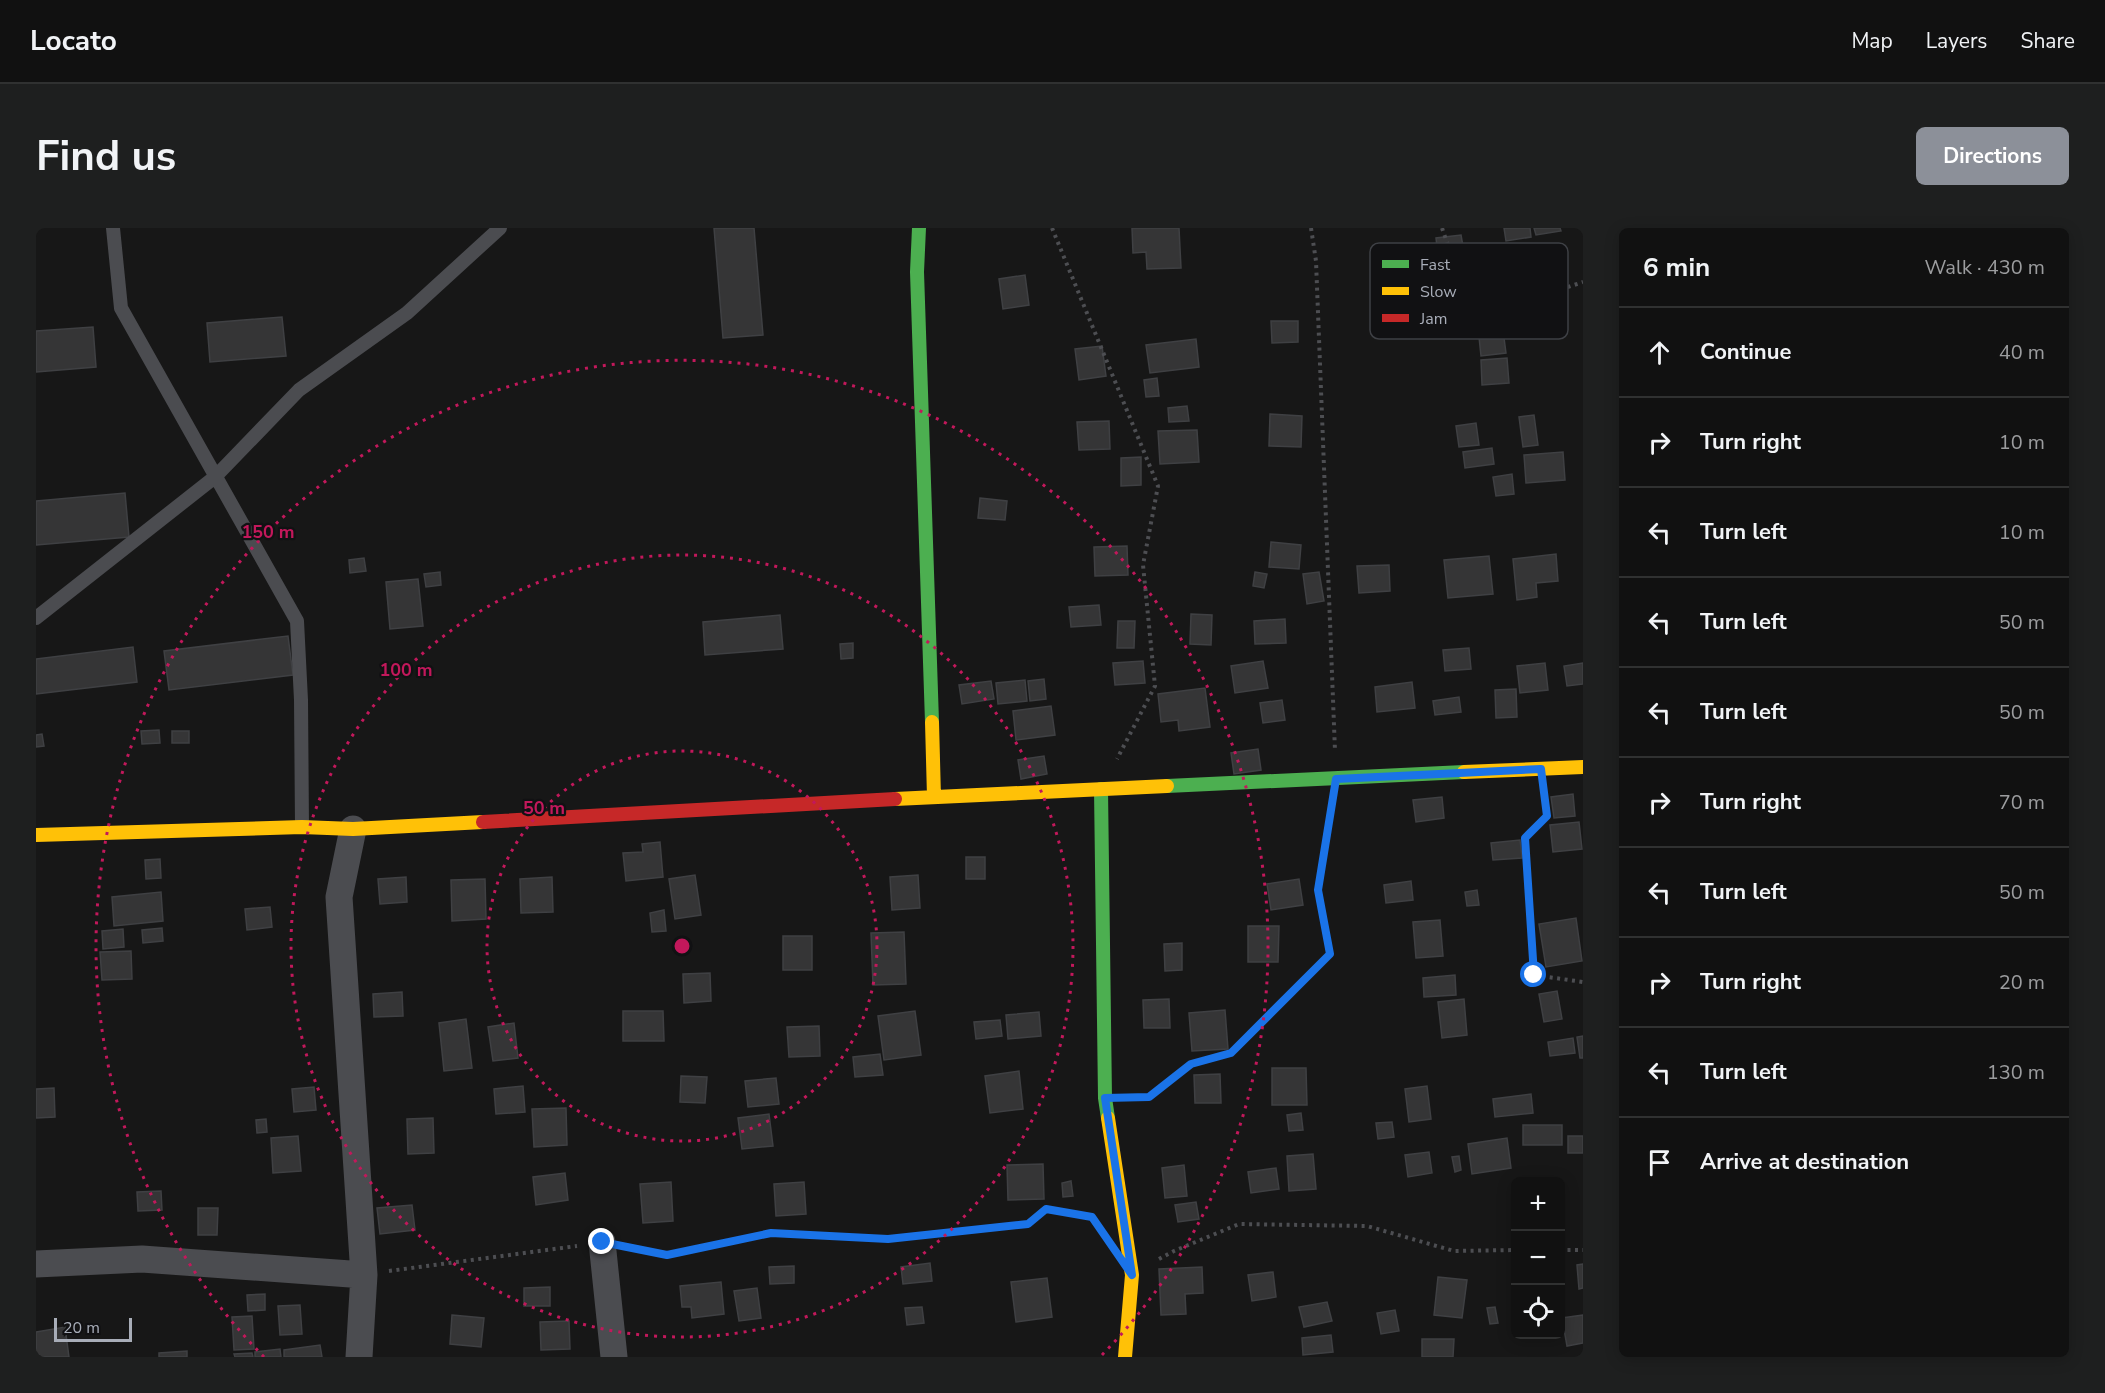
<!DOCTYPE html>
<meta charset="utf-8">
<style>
body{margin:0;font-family:"Nunito Sans",sans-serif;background:#1e1f1f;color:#f1f3f6}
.controls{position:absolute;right:18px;bottom:18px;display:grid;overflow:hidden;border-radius:9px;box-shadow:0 3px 15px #0003}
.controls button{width:54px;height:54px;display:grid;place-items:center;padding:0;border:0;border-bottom:2px solid #303131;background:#111;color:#f1f3f6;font:30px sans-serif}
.scale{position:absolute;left:18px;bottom:15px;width:78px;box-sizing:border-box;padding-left:6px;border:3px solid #a8adb8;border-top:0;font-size:16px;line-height:21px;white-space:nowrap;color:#a8adb8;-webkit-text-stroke:4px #111113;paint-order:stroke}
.stop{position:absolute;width:18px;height:18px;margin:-14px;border:4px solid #1a73e8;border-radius:50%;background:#fff}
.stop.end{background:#1a73e8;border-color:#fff;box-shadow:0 2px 6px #0008}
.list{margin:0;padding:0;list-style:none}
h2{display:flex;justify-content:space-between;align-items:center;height:78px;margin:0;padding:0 24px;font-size:26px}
h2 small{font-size:20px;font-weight:400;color:#9c9d9f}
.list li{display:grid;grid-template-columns:39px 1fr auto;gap:18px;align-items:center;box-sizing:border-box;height:90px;padding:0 24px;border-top:2px solid #303131}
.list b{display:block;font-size:22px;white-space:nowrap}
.list em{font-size:20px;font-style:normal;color:#9c9d9f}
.icon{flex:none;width:33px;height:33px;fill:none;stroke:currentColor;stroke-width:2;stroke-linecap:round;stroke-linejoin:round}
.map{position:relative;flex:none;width:1547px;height:1129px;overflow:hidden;border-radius:9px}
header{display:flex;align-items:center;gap:36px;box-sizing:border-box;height:84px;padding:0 30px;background:#111;border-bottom:2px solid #303131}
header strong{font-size:28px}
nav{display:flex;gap:33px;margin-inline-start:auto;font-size:21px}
.intro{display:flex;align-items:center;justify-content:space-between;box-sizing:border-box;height:144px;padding:0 36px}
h1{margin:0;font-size:42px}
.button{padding:15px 27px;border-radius:9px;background:#8c9099;color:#fff;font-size:21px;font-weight:700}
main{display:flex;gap:36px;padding:0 36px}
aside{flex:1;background:#111;border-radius:9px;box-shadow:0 3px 15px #0003}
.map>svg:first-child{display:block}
</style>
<header>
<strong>Locato</strong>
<nav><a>Map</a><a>Layers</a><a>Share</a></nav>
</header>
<div class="intro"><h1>Find us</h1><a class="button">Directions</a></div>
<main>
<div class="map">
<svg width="1547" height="1129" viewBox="0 0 1547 1129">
<rect width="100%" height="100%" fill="#171717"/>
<path fill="#353536" stroke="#3f4043" stroke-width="1.5" d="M 678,0 L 718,0 L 727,107 L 687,110 Z
M 1096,0 L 1143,0 L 1145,40 L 1111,41 L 1110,24 L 1097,25 Z
M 1468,0 L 1494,0 L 1495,9 L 1470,13 Z
M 1498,0 L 1524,0 L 1525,3 L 1500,7 Z
M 1425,7 L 1428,24 L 1402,28 L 1400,10 Z
M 989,47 L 993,77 L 967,81 L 963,51 Z
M 1465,87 L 1470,125 L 1445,128 L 1441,90 Z
M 246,89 L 250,128 L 174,134 L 171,95 Z
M 1235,93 L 1262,93 L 1262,114 L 1236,115 Z
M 57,99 L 60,139 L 0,144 L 0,103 Z
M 1160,111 L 1163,139 L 1114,145 L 1110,117 Z
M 1066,118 L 1070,148 L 1043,152 L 1039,121 Z
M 1471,130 L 1473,155 L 1446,157 L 1445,132 Z
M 1121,150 L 1123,168 L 1110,169 L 1108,152 Z
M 1151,178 L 1153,193 L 1133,194 L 1132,180 Z
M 1234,186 L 1266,188 L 1265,219 L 1233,218 Z
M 1498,187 L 1502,217 L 1487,219 L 1483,189 Z
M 1073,193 L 1074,221 L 1043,222 L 1041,194 Z
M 1440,195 L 1443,217 L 1423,219 L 1420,198 Z
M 1161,202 L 1163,234 L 1124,236 L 1122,203 Z
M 1456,220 L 1458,236 L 1429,240 L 1427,224 Z
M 1527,224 L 1529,252 L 1490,255 L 1488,227 Z
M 1105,229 L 1105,257 L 1085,258 L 1085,230 Z
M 1476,246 L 1478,266 L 1460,268 L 1457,249 Z
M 89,265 L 93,309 L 0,317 L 0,273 Z
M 944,270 L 971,273 L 969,292 L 942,290 Z
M 1235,314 L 1265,317 L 1263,341 L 1233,339 Z
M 1091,318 L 1092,347 L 1059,348 L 1058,319 Z
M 1520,326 L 1522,353 L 1500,355 L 1501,369 L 1481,372 L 1477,331 Z
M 1453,328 L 1457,366 L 1412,370 L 1408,332 Z
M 328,330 L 330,343 L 314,345 L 313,332 Z
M 1353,337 L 1354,363 L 1323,365 L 1321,338 Z
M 404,344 L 405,357 L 390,359 L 388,346 Z
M 1219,344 L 1231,346 L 1228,360 L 1217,358 Z
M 1283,344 L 1288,373 L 1271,376 L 1267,346 Z
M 382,351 L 387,398 L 354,401 L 350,354 Z
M 1063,377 L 1065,397 L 1035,399 L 1033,379 Z
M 1155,386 L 1176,387 L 1175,417 L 1154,416 Z
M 744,387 L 747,421 L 669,427 L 667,394 Z
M 1249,391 L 1250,415 L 1219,416 L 1218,393 Z
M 1082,393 L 1099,393 L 1098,420 L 1081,420 Z
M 252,408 L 257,447 L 133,462 L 128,423 Z
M 817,415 L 817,430 L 805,431 L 804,416 Z
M 97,419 L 101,454 L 0,466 L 0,431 Z
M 1433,420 L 1435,441 L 1409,443 L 1407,422 Z
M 1107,433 L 1109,455 L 1079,457 L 1077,435 Z
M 1227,433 L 1232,460 L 1199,465 L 1195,438 Z
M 1509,435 L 1512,462 L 1484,465 L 1481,438 Z
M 1547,435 L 1547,456 L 1531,458 L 1528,438 Z
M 1008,451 L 1010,471 L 994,473 L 992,453 Z
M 989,452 L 991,473 L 962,476 L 960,455 Z
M 955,453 L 958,471 L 926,476 L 923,457 Z
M 1376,454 L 1379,480 L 1341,484 L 1339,459 Z
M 1169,460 L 1174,499 L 1143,503 L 1142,492 L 1125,494 L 1122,466 Z
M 1480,461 L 1481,489 L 1460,490 L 1459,462 Z
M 1423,469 L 1425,484 L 1399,487 L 1397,473 Z
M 1246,472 L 1249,492 L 1227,495 L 1224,475 Z
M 1015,478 L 1019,507 L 980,512 L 977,483 Z
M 123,502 L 124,515 L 106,516 L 105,503 Z
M 136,503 L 153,503 L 153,515 L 136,515 Z
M 6,506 L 8,518 L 0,519 L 0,507 Z
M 1222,521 L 1225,542 L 1198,546 L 1195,525 Z
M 1008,528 L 1011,546 L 985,551 L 982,532 Z
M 1537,566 L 1539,588 L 1518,590 L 1515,569 Z
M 1406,569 L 1408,590 L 1380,594 L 1377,572 Z
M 1543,594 L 1546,621 L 1517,624 L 1514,597 Z
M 1484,612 L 1486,630 L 1457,632 L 1455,615 Z
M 624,614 L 627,649 L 590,653 L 587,625 L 607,624 L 606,616 Z
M 930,629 L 949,629 L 949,651 L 930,651 Z
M 124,631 L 125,650 L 110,651 L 109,632 Z
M 659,647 L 665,687 L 639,691 L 633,651 Z
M 882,647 L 884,680 L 856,682 L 854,649 Z
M 370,649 L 371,674 L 344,676 L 342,651 Z
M 516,649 L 517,684 L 485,685 L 484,651 Z
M 449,651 L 450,691 L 416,693 L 415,652 Z
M 1263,651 L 1267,677 L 1235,682 L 1231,656 Z
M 1375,653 L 1377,672 L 1350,675 L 1348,657 Z
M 1441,662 L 1443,677 L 1431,678 L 1429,664 Z
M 125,664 L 127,693 L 78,698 L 76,669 Z
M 234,679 L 236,699 L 211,702 L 209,681 Z
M 628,682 L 630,703 L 616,704 L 614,685 Z
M 1540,690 L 1546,733 L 1510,739 L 1503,696 Z
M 1404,692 L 1407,728 L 1380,730 L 1377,694 Z
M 1212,698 L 1243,698 L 1242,734 L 1212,734 Z
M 126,700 L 127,713 L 107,715 L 106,702 Z
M 87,701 L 88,719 L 67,721 L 66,703 Z
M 868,704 L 870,756 L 837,757 L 835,705 Z
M 747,708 L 776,708 L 776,742 L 747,742 Z
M 1146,715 L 1146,742 L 1129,743 L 1128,716 Z
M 95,723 L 96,751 L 66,752 L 64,724 Z
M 674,745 L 675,773 L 648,775 L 647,746 Z
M 1419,747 L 1420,767 L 1388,769 L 1387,750 Z
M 1521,763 L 1526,791 L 1508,794 L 1503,766 Z
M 366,764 L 367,788 L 338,789 L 337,766 Z
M 1133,771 L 1134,800 L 1108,800 L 1107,772 Z
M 1428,771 L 1431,807 L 1406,810 L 1402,774 Z
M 1189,782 L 1192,821 L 1156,823 L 1153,785 Z
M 587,783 L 627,783 L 628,813 L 587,813 Z
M 879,783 L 885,827 L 848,832 L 842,788 Z
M 1003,784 L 1005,808 L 972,811 L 970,787 Z
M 430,791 L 436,840 L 408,843 L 403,795 Z
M 964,792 L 966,808 L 940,811 L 938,794 Z
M 478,795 L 482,830 L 457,833 L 452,799 Z
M 783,798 L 784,828 L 753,829 L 751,799 Z
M 1547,808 L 1547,830 L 1544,830 L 1541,809 Z
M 1537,810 L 1539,825 L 1514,828 L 1512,814 Z
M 844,826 L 847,847 L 819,849 L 817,829 Z
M 1236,840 L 1270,840 L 1271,877 L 1236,877 Z
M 983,843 L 987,881 L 954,885 L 949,848 Z
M 1184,846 L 1185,875 L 1159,875 L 1158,847 Z
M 645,848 L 671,849 L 669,875 L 644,874 Z
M 740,850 L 743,876 L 712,879 L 709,853 Z
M 487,858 L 489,884 L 460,886 L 458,861 Z
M 1391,858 L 1395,891 L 1373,894 L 1369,861 Z
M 278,859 L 280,882 L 258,884 L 256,861 Z
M 18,860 L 19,889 L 0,890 L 0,861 Z
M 1495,866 L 1497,885 L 1459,889 L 1457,871 Z
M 530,880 L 531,917 L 498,919 L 496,881 Z
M 1265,885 L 1267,902 L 1253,903 L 1251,887 Z
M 733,886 L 737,918 L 706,921 L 702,890 Z
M 397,890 L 398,925 L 372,926 L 371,891 Z
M 230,891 L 231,904 L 221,905 L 220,892 Z
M 1356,894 L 1358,909 L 1342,911 L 1340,895 Z
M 1487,897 L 1526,897 L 1526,917 L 1487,917 Z
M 262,908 L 265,943 L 237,945 L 235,910 Z
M 1532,908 L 1547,908 L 1547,925 L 1532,925 Z
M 1471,910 L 1475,940 L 1436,946 L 1432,916 Z
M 1393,924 L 1396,945 L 1372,949 L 1369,927 Z
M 1277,926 L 1280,961 L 1253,963 L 1251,928 Z
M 1423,928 L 1425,942 L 1419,944 L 1416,929 Z
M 1007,936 L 1008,971 L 972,972 L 971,937 Z
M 1148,937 L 1151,968 L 1129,970 L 1126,940 Z
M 1240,940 L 1243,961 L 1215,965 L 1212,944 Z
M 529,945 L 532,972 L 500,977 L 497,949 Z
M 1035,953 L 1037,968 L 1027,969 L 1026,955 Z
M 635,954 L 637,993 L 607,995 L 604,956 Z
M 768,954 L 770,986 L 740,988 L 738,956 Z
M 125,963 L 126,982 L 102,983 L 101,964 Z
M 1160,974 L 1163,991 L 1142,994 L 1139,977 Z
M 376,977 L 379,1002 L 344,1006 L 341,980 Z
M 162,980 L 182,980 L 181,1007 L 162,1007 Z
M 894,1035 L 896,1053 L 867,1056 L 865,1039 Z
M 1547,1036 L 1547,1060 L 1543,1061 L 1541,1037 Z
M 758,1038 L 758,1055 L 734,1056 L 733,1039 Z
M 1166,1039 L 1167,1065 L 1149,1066 L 1150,1086 L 1125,1087 L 1123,1041 Z
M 1237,1044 L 1240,1069 L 1216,1073 L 1212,1047 Z
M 1402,1049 L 1431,1052 L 1426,1090 L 1398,1087 Z
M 1011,1050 L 1016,1089 L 980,1094 L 975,1054 Z
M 685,1054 L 688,1086 L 656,1090 L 655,1079 L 646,1079 L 644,1058 Z
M 514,1059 L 514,1078 L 488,1078 L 488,1060 Z
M 721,1060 L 725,1090 L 703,1093 L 698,1063 Z
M 229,1066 L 229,1082 L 212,1083 L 211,1067 Z
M 1291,1074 L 1296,1093 L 1268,1099 L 1263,1079 Z
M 264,1077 L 266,1106 L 244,1107 L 242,1078 Z
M 886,1079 L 888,1095 L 871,1097 L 869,1080 Z
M 1459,1079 L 1462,1095 L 1454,1096 L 1451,1080 Z
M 1359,1082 L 1363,1103 L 1345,1106 L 1341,1085 Z
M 416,1087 L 448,1090 L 445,1119 L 414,1116 Z
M 1547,1087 L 1547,1115 L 1531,1118 L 1526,1090 Z
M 216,1088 L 218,1121 L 198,1122 L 196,1089 Z
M 533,1093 L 534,1121 L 505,1122 L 504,1094 Z
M 29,1099 L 33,1129 L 0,1129 L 0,1104 Z
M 1295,1107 L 1297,1124 L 1267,1127 L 1266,1110 Z
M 1386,1111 L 1418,1111 L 1417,1129 L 1386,1129 Z
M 284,1117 L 286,1129 L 248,1129 L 248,1122 Z
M 244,1121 L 245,1129 L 219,1129 L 219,1124 Z
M 151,1123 L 151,1129 L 123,1129 L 123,1125 Z
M 216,1125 L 217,1129 L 199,1129 L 198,1126 Z"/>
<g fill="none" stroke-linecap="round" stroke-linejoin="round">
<path stroke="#4d4e52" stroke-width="4" stroke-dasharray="3 4.5" stroke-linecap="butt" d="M 1016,0 L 1122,258 L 1107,337 L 1119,458 L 1081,531
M 1275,0 L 1280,33 L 1299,523
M 1406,0 L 1414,23 L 1449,58 L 1517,64 L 1547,54
M 1508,570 L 1511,588 L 1489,610 L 1498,747 L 1547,754
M 1097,869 L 1114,869 L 1155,836 L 1195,825 L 1294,726 L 1282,661 L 1296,579
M 593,1020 L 631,1027 L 735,1005 L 852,1011 L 991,996 L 1010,981 L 1057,990
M 1524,1022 L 1547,1022
M 1123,1031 L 1138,1023 L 1203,996 L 1331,998 L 1418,1023 L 1480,1022
M 353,1043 L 541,1018"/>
<path stroke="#4b4c50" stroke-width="14" d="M 77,0 L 85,80 L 261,393 L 265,472 L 266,599
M 0,390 L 179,249 L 263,162 L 371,85 L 464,0"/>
<path stroke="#4b4c50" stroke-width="27" d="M 317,601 L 303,669 L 328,1047 L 323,1129
M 566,1014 L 578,1129
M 0,1036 L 106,1031 L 328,1047"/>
<path stroke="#4caf50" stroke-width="14" d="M 883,0 L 881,44 L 896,494
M 1131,558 L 1428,544
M 1065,561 L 1069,870 L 1072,890"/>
<path stroke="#ffc107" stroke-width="14" d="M 896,494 L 898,569
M 1428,544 L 1547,539
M 859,571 L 1131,558
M 0,607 L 266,599 L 317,601 L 447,594
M 1072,890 L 1096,1047 L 1089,1129"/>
<path stroke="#c62828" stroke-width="14" d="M 447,594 L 859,571"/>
</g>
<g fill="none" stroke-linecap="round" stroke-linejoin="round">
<path stroke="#1a73e8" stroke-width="8" d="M 566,1014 L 631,1027 L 735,1005 L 852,1011 L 992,996 L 1010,981 L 1056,989 L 1096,1047 L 1069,870 L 1113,869 L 1155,836 L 1195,825 L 1294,726 L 1282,662 L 1300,551 L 1505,541 L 1511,588 L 1489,610 L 1498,747"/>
</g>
<g fill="none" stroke="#c2185b" stroke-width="3" stroke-dasharray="3 6">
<circle cx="646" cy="718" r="195"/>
<circle cx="646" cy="718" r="391"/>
<path d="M228 1129A586 586 0 1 1 1064 1129"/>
</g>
<rect x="1334" y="15" width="198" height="96" rx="9" fill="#111113" stroke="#3e4045" stroke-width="1.5"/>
<rect x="1346" y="32" width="27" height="8" fill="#4caf50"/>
<rect x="1346" y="59" width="27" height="8" fill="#ffc107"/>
<rect x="1346" y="86" width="27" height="8" fill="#c62828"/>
<g font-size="16" fill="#a8adb8">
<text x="1384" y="42">Fast</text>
<text x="1384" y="69">Slow</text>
<text x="1384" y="96">Jam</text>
</g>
<circle cx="646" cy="718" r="9" fill="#c2185b" stroke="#111113" stroke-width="3"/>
<g font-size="18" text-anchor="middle" font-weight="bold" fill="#c2185b" stroke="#111113" stroke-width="4.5" stroke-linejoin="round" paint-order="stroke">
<text x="232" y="310">150 m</text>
<text x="370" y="448">100 m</text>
<text x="508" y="586">50 m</text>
</g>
</svg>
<div class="controls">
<button>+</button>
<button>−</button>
<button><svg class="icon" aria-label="locate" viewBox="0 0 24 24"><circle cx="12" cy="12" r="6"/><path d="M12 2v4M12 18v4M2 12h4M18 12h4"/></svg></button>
</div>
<div class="scale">20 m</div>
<div class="stop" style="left:1498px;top:747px"></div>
<div class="stop end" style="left:566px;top:1014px"></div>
</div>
<aside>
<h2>6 min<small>Walk · 430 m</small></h2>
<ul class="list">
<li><svg class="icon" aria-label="ahead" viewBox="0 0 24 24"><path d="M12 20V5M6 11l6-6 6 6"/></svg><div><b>Continue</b></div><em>40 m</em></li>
<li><svg class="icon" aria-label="right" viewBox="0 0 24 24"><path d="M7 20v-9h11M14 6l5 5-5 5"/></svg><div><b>Turn right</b></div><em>10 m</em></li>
<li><svg class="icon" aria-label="left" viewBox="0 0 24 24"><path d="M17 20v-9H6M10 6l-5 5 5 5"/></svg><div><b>Turn left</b></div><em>10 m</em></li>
<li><svg class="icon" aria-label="left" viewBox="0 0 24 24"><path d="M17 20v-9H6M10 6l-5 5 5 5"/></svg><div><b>Turn left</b></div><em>50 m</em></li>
<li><svg class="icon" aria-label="left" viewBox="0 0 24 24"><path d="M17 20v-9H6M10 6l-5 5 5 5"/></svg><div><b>Turn left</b></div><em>50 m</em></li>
<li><svg class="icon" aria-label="right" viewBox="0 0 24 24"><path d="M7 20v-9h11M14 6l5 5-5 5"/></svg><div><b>Turn right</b></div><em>70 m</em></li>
<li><svg class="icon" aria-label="left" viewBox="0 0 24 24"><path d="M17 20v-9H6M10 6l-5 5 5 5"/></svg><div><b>Turn left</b></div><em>50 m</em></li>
<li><svg class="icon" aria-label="right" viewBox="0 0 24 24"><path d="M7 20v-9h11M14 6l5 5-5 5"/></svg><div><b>Turn right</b></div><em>20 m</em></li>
<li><svg class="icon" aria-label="left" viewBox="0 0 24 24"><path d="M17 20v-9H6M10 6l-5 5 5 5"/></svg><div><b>Turn left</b></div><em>130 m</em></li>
<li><svg class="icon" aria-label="arrive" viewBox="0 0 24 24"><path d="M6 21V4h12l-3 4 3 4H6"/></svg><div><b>Arrive at destination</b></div></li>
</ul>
</aside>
</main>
